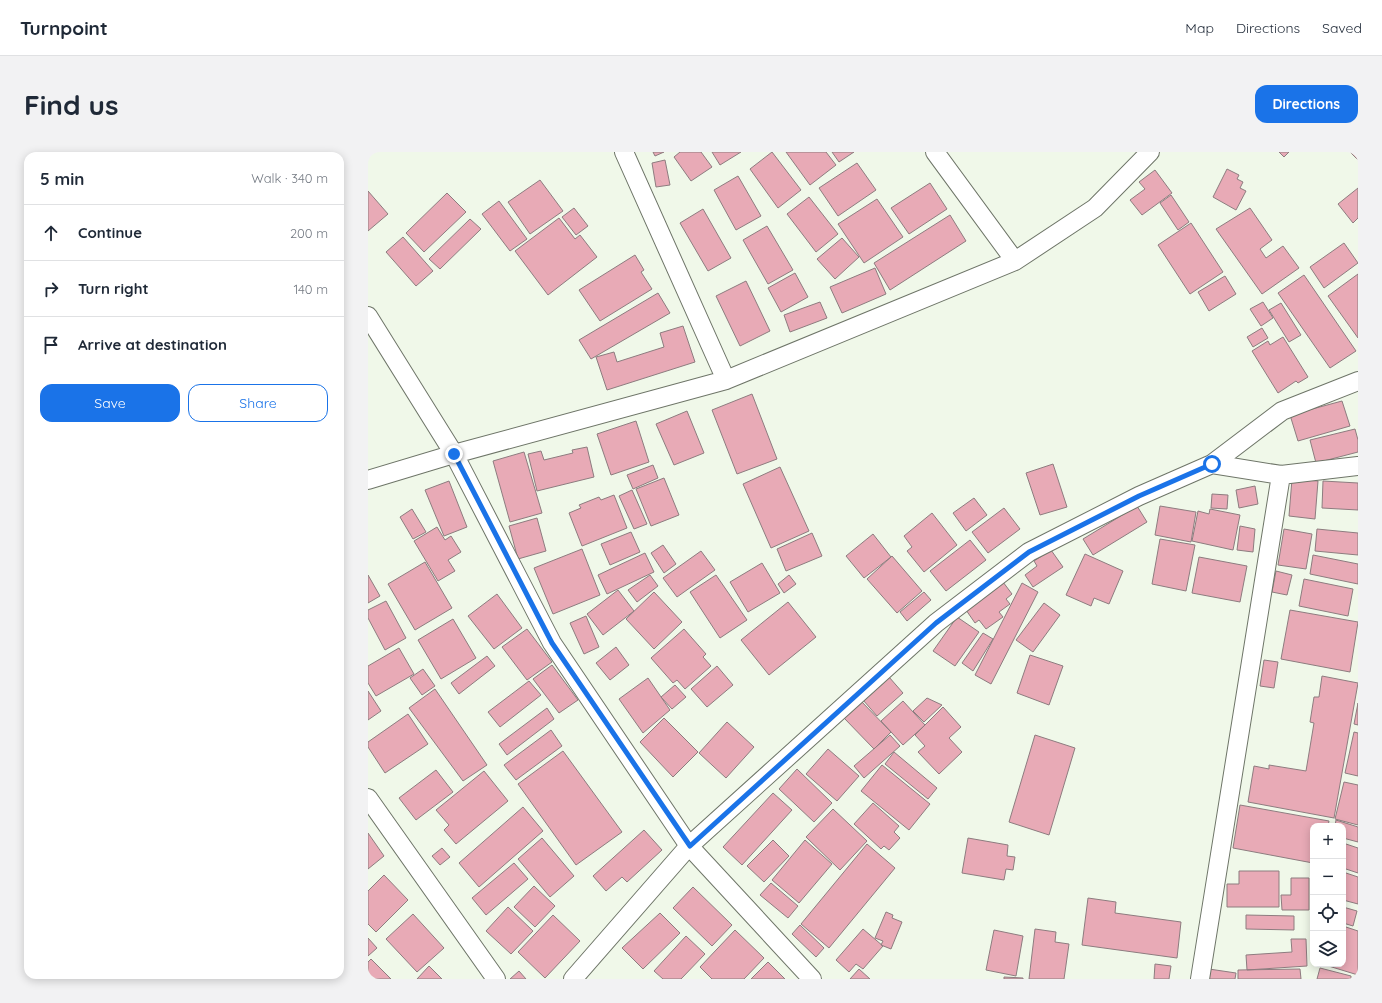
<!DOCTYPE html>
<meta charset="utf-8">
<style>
body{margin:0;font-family:Quicksand,sans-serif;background:#f2f2f3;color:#1f2937}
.controls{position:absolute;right:12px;bottom:12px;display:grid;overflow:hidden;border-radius:8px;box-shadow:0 2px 10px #0003}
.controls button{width:36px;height:36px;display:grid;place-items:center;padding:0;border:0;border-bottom:1px solid #e0e1e3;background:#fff;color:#1f2937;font:20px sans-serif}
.stop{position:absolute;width:12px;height:12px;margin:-9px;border:3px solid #1a73e8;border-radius:50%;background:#fff}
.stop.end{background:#1a73e8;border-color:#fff;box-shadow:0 1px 4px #0008}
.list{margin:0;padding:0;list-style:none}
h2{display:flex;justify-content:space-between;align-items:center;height:52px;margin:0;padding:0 16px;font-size:17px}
h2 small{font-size:13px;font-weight:400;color:#747a83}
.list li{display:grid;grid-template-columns:26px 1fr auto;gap:12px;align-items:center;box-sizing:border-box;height:56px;padding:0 16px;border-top:1px solid #e0e1e3}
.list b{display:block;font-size:15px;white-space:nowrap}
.list em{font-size:13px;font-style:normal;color:#747a83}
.actions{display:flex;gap:8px;padding:12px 16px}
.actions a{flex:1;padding:9px 0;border:1px solid #1a73e8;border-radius:12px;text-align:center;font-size:14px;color:#1a73e8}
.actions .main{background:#1a73e8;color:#fff}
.icon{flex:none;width:22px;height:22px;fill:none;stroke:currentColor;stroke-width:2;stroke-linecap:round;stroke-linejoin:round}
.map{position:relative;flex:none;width:990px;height:827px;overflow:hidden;border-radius:12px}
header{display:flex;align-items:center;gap:24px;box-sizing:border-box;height:56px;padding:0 20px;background:#fff;border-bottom:1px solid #e0e1e3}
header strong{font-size:19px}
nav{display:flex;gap:22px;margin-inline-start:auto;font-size:14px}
.intro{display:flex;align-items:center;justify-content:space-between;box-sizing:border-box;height:96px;padding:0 24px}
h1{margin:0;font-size:28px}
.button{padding:10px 18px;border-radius:12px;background:#1a73e8;color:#fff;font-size:14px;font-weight:700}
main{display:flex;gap:24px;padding:0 24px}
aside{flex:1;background:#fff;border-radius:12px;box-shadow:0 2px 10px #0003}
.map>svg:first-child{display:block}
</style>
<header>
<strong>Turnpoint</strong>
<nav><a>Map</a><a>Directions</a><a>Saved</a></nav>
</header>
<div class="intro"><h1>Find us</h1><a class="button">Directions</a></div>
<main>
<aside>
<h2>5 min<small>Walk · 340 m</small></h2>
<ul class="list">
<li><svg class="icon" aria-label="ahead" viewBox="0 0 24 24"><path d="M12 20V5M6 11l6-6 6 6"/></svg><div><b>Continue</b></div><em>200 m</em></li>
<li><svg class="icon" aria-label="right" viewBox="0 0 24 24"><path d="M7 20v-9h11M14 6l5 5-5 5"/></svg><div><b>Turn right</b></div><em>140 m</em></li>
<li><svg class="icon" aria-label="arrive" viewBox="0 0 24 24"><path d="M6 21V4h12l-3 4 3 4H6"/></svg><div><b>Arrive at destination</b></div></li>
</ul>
<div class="actions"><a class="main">Save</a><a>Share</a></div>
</aside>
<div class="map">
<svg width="990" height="827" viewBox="0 0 990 827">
<rect width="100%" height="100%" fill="#f0f8e9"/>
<path fill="#e8aab6" stroke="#8d7c7f" d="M 285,0 L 296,0 L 287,4 Z
M 312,0 L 333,0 L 344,15 L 323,29 L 306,5 Z
M 344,0 L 373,0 L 352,13 Z
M 404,0 L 433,38 L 410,56 L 382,17 Z
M 418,0 L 458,0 L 468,13 L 442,33 Z
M 464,0 L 486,0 L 471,10 Z
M 911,0 L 921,0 L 916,5 Z
M 982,0 L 990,0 L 990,8 Z
M 297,8 L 302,33 L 288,35 L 284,11 Z
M 489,11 L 508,38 L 470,64 L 451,36 Z
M 859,17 L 871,23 L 869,27 L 875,30 L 872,36 L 878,39 L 868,58 L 845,45 Z
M 787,18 L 804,41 L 774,63 L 762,48 L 777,37 L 771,30 Z
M 370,24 L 393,64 L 368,78 L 346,38 Z
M 172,28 L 195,59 L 162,82 L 140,50 Z
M 562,31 L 579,57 L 541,82 L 523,56 Z
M 990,36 L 990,66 L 985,71 L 970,52 Z
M 0,39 L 20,62 L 0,79 Z
M 79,41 L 98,60 L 56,100 L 38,81 Z
M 803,43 L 821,70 L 810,78 L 792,51 Z
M 441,45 L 470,82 L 448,100 L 419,62 Z
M 509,47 L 535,85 L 496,111 L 470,72 Z
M 131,49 L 159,87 L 142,99 L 114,62 Z
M 206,56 L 220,74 L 208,83 L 194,65 Z
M 882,56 L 904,88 L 892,97 L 898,106 L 915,94 L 931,116 L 894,142 L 848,77 Z
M 335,57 L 363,106 L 340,119 L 312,71 Z
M 582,63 L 598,89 L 522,138 L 506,111 Z
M 191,66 L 207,87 L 212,83 L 229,105 L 180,143 L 147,99 Z
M 102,67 L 113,77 L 72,117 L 61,107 Z
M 823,71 L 855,120 L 822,142 L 790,93 Z
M 399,74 L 425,118 L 400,132 L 375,88 Z
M 35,85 L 65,119 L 48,134 L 18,100 Z
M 474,86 L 491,105 L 467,127 L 449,107 Z
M 976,91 L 990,111 L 956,136 L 942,115 Z
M 267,103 L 276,118 L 273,120 L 284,137 L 232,169 L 211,138 Z
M 507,116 L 518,142 L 474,161 L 462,135 Z
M 427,121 L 440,145 L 413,160 L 400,136 Z
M 990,122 L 990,186 L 960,144 Z
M 936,123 L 988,199 L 962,216 L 910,141 Z
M 857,124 L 868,142 L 841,159 L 830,140 Z
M 378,129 L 402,179 L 372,194 L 348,144 Z
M 290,141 L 302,161 L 223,207 L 211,188 Z
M 452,150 L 459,166 L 422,180 L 416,163 Z
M 895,150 L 905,166 L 893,174 L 882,157 Z
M 913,151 L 933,183 L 921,190 L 901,158 Z
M 315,174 L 327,210 L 239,238 L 228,205 L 246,200 L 249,210 L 296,195 L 292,181 Z
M 894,176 L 900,186 L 885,195 L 879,185 Z
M 915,185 L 940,225 L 930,231 L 928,229 L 910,241 L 884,199 L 900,189 L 902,193 Z
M 384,242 L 409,307 L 369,322 L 344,258 Z
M 974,249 L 982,274 L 930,289 L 922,263 Z
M 319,259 L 336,301 L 306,313 L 288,272 Z
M 268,269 L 281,310 L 243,323 L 229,282 Z
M 987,277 L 990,288 L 990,300 L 948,311 L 942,288 Z
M 219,295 L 226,325 L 169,339 L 160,302 L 173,299 L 176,308 L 205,301 L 204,298 Z
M 156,300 L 174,361 L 142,370 L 125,309 Z
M 685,312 L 699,355 L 672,363 L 658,321 Z
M 285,313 L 290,326 L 265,337 L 259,323 Z
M 412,315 L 441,379 L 403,396 L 375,332 Z
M 296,326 L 311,363 L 283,374 L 268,337 Z
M 924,327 L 950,329 L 947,367 L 921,364 Z
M 81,329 L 99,375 L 76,384 L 57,338 Z
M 955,329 L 990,331 L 990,358 L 954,356 Z
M 887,334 L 890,352 L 871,356 L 868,338 Z
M 264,338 L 279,372 L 266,377 L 251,344 Z
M 844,342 L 860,343 L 859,357 L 843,356 Z
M 246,343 L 259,376 L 214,394 L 201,361 L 213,356 L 211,353 L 231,345 L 233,348 Z
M 606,346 L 619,363 L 598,379 L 585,361 Z
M 769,354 L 779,370 L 725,403 L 715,387 Z
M 792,354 L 828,360 L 823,390 L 787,383 Z
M 636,356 L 652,377 L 620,401 L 604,380 Z
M 44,357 L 58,380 L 45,387 L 32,365 Z
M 842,357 L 872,363 L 865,398 L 824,389 L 830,359 L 841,362 Z
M 564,361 L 589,393 L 556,420 L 539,399 L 544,395 L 536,384 Z
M 169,366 L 178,399 L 150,407 L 141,374 Z
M 872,374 L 887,377 L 885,400 L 869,398 Z
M 69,375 L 77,388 L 83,384 L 93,400 L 80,408 L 87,419 L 70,429 L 46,389 Z
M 916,377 L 944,382 L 938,417 L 910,413 Z
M 949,377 L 990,381 L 990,403 L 947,399 Z
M 263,380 L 272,400 L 242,413 L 233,392 Z
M 444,381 L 454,404 L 418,419 L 409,397 Z
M 505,382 L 523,405 L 496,426 L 478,404 Z
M 792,387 L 827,393 L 818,439 L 784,432 Z
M 602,388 L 618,408 L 578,439 L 562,419 Z
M 295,393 L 308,412 L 296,421 L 283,401 Z
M 214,397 L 232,443 L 185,462 L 166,416 Z
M 683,398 L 695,415 L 665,435 L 657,423 L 669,414 L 666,409 Z
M 333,399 L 347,418 L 309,445 L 295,426 Z
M 277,401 L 286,420 L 239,442 L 230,423 Z
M 717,402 L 755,419 L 741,452 L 726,446 L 723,454 L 698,443 Z
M 945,403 L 990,412 L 990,432 L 942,422 Z
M 524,404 L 554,439 L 529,461 L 499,427 Z
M 831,405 L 879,414 L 872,450 L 824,441 Z
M 57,410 L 84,456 L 47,478 L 20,432 Z
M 394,411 L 412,441 L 380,460 L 362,430 Z
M 908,419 L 924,423 L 919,443 L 904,440 Z
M 0,423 L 12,444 L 0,451 Z
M 282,423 L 290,434 L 269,450 L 260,438 Z
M 348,423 L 379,468 L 352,486 L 322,440 Z
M 421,423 L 428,432 L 416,441 L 410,432 Z
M 936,427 L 985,437 L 980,464 L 931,454 Z
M 635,430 L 644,442 L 638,447 L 642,452 L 631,460 L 635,465 L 618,477 L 611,468 L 607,471 L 598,458 Z
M 654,431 L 670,440 L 623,532 L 607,523 Z
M 250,438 L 266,459 L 235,483 L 219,462 Z
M 286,440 L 314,470 L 286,497 L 258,467 Z
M 556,440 L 563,448 L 539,469 L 532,460 Z
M 129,442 L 154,476 L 126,497 L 100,464 Z
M 18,449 L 38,486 L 17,498 L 0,466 L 0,458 Z
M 420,450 L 448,485 L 401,523 L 373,488 Z
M 676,451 L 692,463 L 665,500 L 648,488 Z
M 922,458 L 990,470 L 982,520 L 913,507 Z
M 218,464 L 231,495 L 216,502 L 202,471 Z
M 589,465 L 611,480 L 587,514 L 565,499 Z
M 85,467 L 108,506 L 73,527 L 50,488 Z
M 159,477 L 184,510 L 159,528 L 134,495 Z
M 316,477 L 338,502 L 335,505 L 343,514 L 317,537 L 309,528 L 305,531 L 283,506 Z
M 615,481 L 625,487 L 605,519 L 594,511 Z
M 248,495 L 261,513 L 242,528 L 228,511 Z
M 31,496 L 46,522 L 8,544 L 0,531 L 0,514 Z
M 662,503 L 695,514 L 681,553 L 649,541 Z
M 119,504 L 127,514 L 91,542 L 83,531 Z
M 896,508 L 910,510 L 906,536 L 892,534 Z
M 184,513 L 210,548 L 191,561 L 165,527 Z
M 349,514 L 365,533 L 339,555 L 323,537 Z
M 55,517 L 67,534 L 54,543 L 42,526 Z
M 954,524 L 990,531 L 966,666 L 880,650 L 886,614 L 901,617 L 901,613 L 938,619 L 946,571 L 942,570 L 946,545 L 951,545 Z
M 521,525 L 535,541 L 509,564 L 495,548 Z
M 280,526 L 302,558 L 275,581 L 251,547 Z
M 161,529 L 173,543 L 132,575 L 120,560 Z
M 307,533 L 318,545 L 304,557 L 293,545 Z
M 67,537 L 119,613 L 95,629 L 41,556 Z
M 0,539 L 13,559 L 0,568 Z
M 559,546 L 574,553 L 556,570 L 545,559 Z
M 493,549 L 523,580 L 506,597 L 476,566 Z
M 535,549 L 557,573 L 535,593 L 513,569 Z
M 990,551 L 990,573 L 986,572 Z
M 575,555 L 593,575 L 581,586 L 594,600 L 571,622 L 550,600 L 557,594 L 547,583 Z
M 179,556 L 186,567 L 139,603 L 131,592 Z
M 40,562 L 60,592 L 17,621 L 0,595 L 0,590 Z
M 296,566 L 330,600 L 305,625 L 272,590 Z
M 359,570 L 386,595 L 358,626 L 331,601 Z
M 183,578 L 194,594 L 148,628 L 136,613 Z
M 986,580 L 990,581 L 990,624 L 977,621 Z
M 522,583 L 532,594 L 496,626 L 486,614 Z
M 667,583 L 707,596 L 681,683 L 641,670 Z
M 460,597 L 491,624 L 469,649 L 438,622 Z
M 195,599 L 254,680 L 208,713 L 150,632 Z
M 526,600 L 569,636 L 560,647 L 517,612 Z
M 514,613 L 562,652 L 541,678 L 493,639 Z
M 429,617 L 464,651 L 446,670 L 411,637 Z
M 68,618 L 85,640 L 48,668 L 31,646 Z
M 116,619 L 140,649 L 88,692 L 76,678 L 81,673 L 68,658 Z
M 976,630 L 990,633 L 990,673 L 967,667 Z
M 405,641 L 424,658 L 374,713 L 355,695 Z
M 505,651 L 531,674 L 526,680 L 532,686 L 521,698 L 516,694 L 513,697 L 486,672 Z
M 872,653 L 961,669 L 960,674 L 945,674 L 945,711 L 865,696 Z
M 155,655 L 175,679 L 111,735 L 91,711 Z
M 465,657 L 499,689 L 472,718 L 438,685 Z
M 968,668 L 990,675 L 990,690 L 975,686 L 975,674 L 967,674 Z
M 276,678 L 294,698 L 259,730 L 254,725 L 238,739 L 225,724 Z
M 0,681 L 16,704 L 0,717 Z
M 174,686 L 206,724 L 182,745 L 150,707 Z
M 600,686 L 640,693 L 639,704 L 647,705 L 645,718 L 638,717 L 636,728 L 594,721 Z
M 405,688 L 421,704 L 396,730 L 379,714 Z
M 437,688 L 464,712 L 431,751 L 404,728 Z
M 975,691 L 990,696 L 990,721 L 975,716 Z
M 499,692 L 527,716 L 461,796 L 433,772 Z
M 74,696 L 82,705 L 72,713 L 64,704 Z
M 146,711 L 160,727 L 118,763 L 104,746 Z
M 871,719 L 911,719 L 911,755 L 859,755 L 859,732 L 871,732 Z
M 975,720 L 990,725 L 990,752 L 975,748 Z
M 16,723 L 40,748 L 8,780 L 0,772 L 0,739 Z
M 923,726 L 941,726 L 941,758 L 914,758 L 913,743 L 923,743 Z
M 403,731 L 430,754 L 420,766 L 392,743 Z
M 166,734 L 187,754 L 167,775 L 146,755 Z
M 325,735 L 364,773 L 344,794 L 305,756 Z
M 720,746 L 748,750 L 747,761 L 813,770 L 809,806 L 714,793 Z
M 140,755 L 165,779 L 143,802 L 118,779 Z
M 975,755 L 989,759 L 985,774 L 975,771 Z
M 518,760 L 525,763 L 524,766 L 534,770 L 523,797 L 513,793 L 515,789 L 507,786 Z
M 292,761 L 312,781 L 275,817 L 254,796 Z
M 45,762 L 76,796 L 49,820 L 18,787 Z
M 185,763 L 212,789 L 177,826 L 150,800 Z
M 878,763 L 926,764 L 926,778 L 878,777 Z
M 432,773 L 456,796 L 448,805 L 424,782 Z
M 975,774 L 990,779 L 990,823 L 954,812 L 975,812 Z
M 495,777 L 515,794 L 495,817 L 488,812 L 481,820 L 468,808 Z
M 667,777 L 688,780 L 687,790 L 701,792 L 696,827 L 661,827 Z
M 367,778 L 396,806 L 376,827 L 344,827 L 332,815 Z
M 626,778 L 655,784 L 648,824 L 618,818 Z
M 318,784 L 337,802 L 313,827 L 295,827 L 286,819 Z
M 0,786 L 9,796 L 0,804 Z
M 923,787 L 938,787 L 939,814 L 879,818 L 878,803 L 924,800 Z
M 3,807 L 23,827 L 0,827 L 0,810 Z
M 400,810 L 417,827 L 383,827 Z
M 787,812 L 803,814 L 801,827 L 786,827 Z
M 61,814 L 74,827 L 49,827 Z
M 952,816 L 983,824 L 983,827 L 949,827 Z
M 491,817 L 502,827 L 482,827 Z
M 841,817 L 868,821 L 867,827 L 839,827 Z
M 932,817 L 933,827 L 870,827 L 870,818 Z
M 151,819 L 158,827 L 142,827 Z
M 636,825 L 655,826 L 655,827 L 636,827 Z"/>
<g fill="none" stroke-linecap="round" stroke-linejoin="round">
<defs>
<path id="minor" d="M 256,0 L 358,228
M 567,0 L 647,109
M 0,164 L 86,302 L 184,491 L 321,694 L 444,827
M 844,312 L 913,323 L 990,314
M 0,328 L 86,302 L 358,228 L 647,109 L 727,56 L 782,0
M 0,646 L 128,827
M 205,827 L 321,694 L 568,471 L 661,400 L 771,344 L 844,312 L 914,259 L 990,229
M 832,827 L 913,323"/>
</defs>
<use href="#minor" stroke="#6e7568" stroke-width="20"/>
<use href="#minor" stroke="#fff" stroke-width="18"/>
</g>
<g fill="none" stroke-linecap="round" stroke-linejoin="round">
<path stroke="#1a73e8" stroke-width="5" d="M 86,302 L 184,491 L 322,694 L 568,471 L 661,400 L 771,344 L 844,312"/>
</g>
</svg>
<div class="controls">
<button>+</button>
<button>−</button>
<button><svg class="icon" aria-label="locate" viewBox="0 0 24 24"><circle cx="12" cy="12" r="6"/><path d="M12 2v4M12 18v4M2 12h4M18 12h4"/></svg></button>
<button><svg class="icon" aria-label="layers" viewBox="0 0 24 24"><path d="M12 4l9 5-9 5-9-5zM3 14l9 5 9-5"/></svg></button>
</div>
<div class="stop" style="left:844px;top:312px"></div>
<div class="stop end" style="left:86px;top:302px"></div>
</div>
</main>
